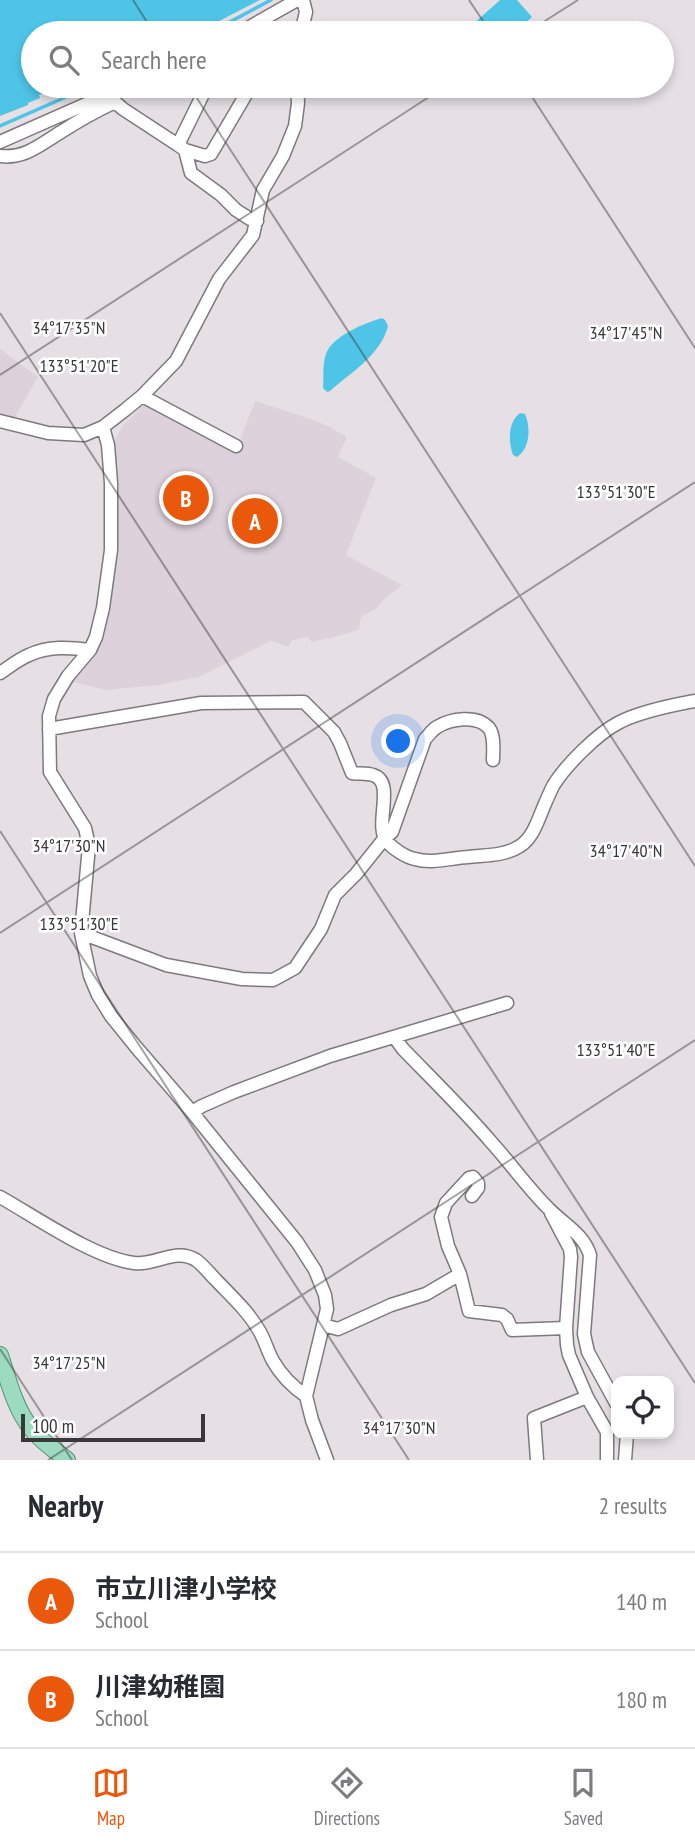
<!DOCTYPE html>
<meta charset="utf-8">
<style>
body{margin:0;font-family:"PT Sans Narrow","Noto Sans JP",sans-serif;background:#f7f7f7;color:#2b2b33}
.controls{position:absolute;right:21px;bottom:21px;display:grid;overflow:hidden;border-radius:14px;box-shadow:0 4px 10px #0003}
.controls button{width:63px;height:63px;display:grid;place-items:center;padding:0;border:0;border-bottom:2px solid #e1e1e2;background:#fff;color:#2b2b33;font:35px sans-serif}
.scale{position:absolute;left:21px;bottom:18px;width:184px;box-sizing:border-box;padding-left:7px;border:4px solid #393739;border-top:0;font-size:19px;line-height:24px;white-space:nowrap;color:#393739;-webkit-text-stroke:5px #fff;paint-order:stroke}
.you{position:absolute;left:399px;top:742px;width:24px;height:24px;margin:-18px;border:5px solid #fff;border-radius:50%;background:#1a73e8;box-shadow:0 0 0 10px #1a73e833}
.badge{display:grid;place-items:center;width:46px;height:46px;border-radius:50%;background:#ea580c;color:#fff;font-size:23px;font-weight:700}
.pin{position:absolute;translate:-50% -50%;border:4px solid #fff;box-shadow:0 2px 7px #0006}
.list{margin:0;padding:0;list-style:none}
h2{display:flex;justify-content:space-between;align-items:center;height:91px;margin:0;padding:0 28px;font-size:30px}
h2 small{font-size:23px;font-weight:400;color:#7c7c81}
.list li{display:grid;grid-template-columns:46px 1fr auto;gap:21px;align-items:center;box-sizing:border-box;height:98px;padding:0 28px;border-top:2px solid #e1e1e2}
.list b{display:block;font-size:26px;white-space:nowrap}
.list p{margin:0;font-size:23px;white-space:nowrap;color:#7c7c81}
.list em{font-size:23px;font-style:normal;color:#7c7c81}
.icon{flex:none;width:38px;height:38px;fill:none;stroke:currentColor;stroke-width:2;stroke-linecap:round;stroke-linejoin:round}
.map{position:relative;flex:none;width:695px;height:1460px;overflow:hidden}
.search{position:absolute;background:#fff;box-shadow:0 4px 10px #0003;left:21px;right:21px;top:21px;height:77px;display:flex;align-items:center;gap:18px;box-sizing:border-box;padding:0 24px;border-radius:38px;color:#7c7c81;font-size:26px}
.sheet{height:287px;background:#fff}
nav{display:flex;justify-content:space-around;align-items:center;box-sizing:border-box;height:98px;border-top:2px solid #e1e1e2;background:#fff;font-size:19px;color:#7c7c81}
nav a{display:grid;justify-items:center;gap:4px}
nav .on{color:#ea580c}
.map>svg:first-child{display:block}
</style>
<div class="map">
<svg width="695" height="1460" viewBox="0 0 695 1460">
<rect width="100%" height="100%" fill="#e6e0e5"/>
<path fill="#ddd2dc" d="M 0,349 L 38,377 L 14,419 L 0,415 Z
M 255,401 L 314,420 L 330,427 L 347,437 L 338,457 L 376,478 L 346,555 L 402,585 L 383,600 L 376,609 L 361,617 L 359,629 L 349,633 L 312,642 L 308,637 L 291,641 L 289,647 L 271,641 L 199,677 L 159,685 L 106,690 L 70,681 L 102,637 L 106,622 L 116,548 L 116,495 L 114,442 L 123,425 L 146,403 L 236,450 Z"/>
<path fill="#4ec5e7" d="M 0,0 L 260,0 L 196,33 L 33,33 L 33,86 L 63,86 L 39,95 L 40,98 L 28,103 L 28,105 L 0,116 Z
M 500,0 L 517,0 L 532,17 L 514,33 L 463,33 Z
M 382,318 L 385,320 L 388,326 C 381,355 350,373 330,391 L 327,392 L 323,388 C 324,377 322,365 326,354 C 332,336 365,323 382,318 Z
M 520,413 L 525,414 C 531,427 530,449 517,457 L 513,455 C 508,441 508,422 520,413 Z"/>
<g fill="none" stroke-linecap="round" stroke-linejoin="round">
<path stroke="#4ec5e7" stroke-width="3.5" d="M 209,33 L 271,0
M 0,126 L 91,86"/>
<defs>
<path id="minor" d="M 239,33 L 297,0
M 301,33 L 306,12 L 303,0
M 207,86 L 178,145 L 185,150 L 191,173 L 221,195 L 236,210 L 250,219 L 257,221
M 115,102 L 123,109 L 178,145
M 0,142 L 127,86
M 185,150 L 205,156 L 211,154 L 248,91 L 249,86
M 0,156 C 25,159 41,144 61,132 C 78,121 96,111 115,102 L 112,92
M 142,396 L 236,446
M 0,421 L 48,433 L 84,435 L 103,427 L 125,410 L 142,396 L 176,361 L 219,279 L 253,235 L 263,190 L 283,156 L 295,126 L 298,103 L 297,86
M 103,427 L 108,445 L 111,483 L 111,550 L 103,608 L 96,637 L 90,650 L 68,676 L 54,699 L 49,716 L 50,772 L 85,828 L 89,846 L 81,933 L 90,976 L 98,995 L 111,1016 L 136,1047 L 192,1112 L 297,1242 L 315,1270 L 325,1295 L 327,1309 L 306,1396 L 312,1420 L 327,1460
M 0,673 C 9,667 19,659 29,655 C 48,646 69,647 90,650
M 49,729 L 201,703 L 304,702 L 334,732 L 340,743 L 352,773 C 358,774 367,773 373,775 C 397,782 372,827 388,843 C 394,849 405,857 415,859 C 432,864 450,858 468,857 C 485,855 505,856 520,846 C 533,838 538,820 544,806 C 547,799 550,792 553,786 C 565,766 597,734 618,723 C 637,713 673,705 695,701
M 81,933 L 166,965 L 242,979 L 273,980 L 295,968 L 321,929 L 335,895 L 356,874 L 384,839 L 392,832 L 425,739 C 429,735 432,730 437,727 C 450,719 477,714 489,728 C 495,736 493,751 493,760
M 395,1038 L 403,1049 C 433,1080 464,1110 492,1143 C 511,1164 528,1188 548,1208 C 563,1224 583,1233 590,1255 L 584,1334 L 588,1352 L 616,1403
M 192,1112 L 202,1106 L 234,1092 L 330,1056 L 507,1003
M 472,1196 L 478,1188 L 478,1183 L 473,1177 L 469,1178 L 446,1203 L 441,1217 L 448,1246 L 460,1274 L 469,1311 L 502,1315 L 507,1319 L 512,1330 L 566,1328
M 0,1197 C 36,1217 94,1258 134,1263 C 156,1266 175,1247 196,1260 C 203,1265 209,1273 215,1279 C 231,1296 249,1312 260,1332 C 265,1341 268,1352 273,1361 C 281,1375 293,1387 306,1396
M 551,1213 L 570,1249 L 571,1257 L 566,1328 L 567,1345 L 569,1355 L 587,1397 L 607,1432 L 607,1460
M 323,1325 L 338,1329 L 391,1305 L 426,1294 L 460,1274
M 537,1460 L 534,1418 L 587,1397
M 625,1460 L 627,1434"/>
<path id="major" d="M 0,1355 C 8,1379 14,1406 30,1427 C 39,1440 55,1450 67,1460"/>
</defs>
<use href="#minor" stroke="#7e797e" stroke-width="15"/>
<use href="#major" stroke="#509277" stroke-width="18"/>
<use href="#minor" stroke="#fff" stroke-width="12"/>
<use href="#major" stroke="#9ddbc1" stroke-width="16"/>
</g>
<path fill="none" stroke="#393739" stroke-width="2" stroke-opacity="0.45" d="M 133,0 L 154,33M 469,0 L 491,33M 526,33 L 578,0M 189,86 L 695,866M 525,86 L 695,348M 0,313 L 695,1383M 0,375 L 446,86M 0,831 L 409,1460M 0,933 L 695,482M 0,1349 L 72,1460M 48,1460 L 695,1040"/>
<g font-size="18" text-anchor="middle" fill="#393739" stroke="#fff" stroke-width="5" stroke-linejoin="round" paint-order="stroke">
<text x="69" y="334">34°17'35"N</text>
<text x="626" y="339">34°17'45"N</text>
<text x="79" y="372">133°51'20"E</text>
<text x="616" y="498">133°51'30"E</text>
<text x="69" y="852">34°17'30"N</text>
<text x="626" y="857">34°17'40"N</text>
<text x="79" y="930">133°51'30"E</text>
<text x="616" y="1056">133°51'40"E</text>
<text x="69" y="1369">34°17'25"N</text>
<text x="399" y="1434">34°17'30"N</text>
</g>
</svg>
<div class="controls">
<button><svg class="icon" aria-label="locate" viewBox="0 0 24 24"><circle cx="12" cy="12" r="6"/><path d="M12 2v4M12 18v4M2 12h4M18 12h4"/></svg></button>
</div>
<div class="scale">100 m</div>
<div class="you"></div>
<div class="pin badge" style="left:255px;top:521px">A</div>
<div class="pin badge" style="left:186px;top:498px">B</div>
<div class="search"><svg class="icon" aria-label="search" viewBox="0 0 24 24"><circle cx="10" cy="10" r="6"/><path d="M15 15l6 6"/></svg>Search here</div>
</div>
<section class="sheet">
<h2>Nearby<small>2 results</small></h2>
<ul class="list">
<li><span class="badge">A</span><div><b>市立川津小学校</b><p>School</p></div><em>140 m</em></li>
<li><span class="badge">B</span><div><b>川津幼稚園</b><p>School</p></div><em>180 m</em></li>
</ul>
</section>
<nav>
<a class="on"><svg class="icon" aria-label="map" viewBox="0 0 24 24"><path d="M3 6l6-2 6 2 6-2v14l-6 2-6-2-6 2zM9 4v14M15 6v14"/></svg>Map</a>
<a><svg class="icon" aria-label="directions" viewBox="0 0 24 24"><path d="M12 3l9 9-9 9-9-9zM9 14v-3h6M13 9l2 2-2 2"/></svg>Directions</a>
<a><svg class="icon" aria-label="saved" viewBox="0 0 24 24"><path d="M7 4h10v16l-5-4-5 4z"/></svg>Saved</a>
</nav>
